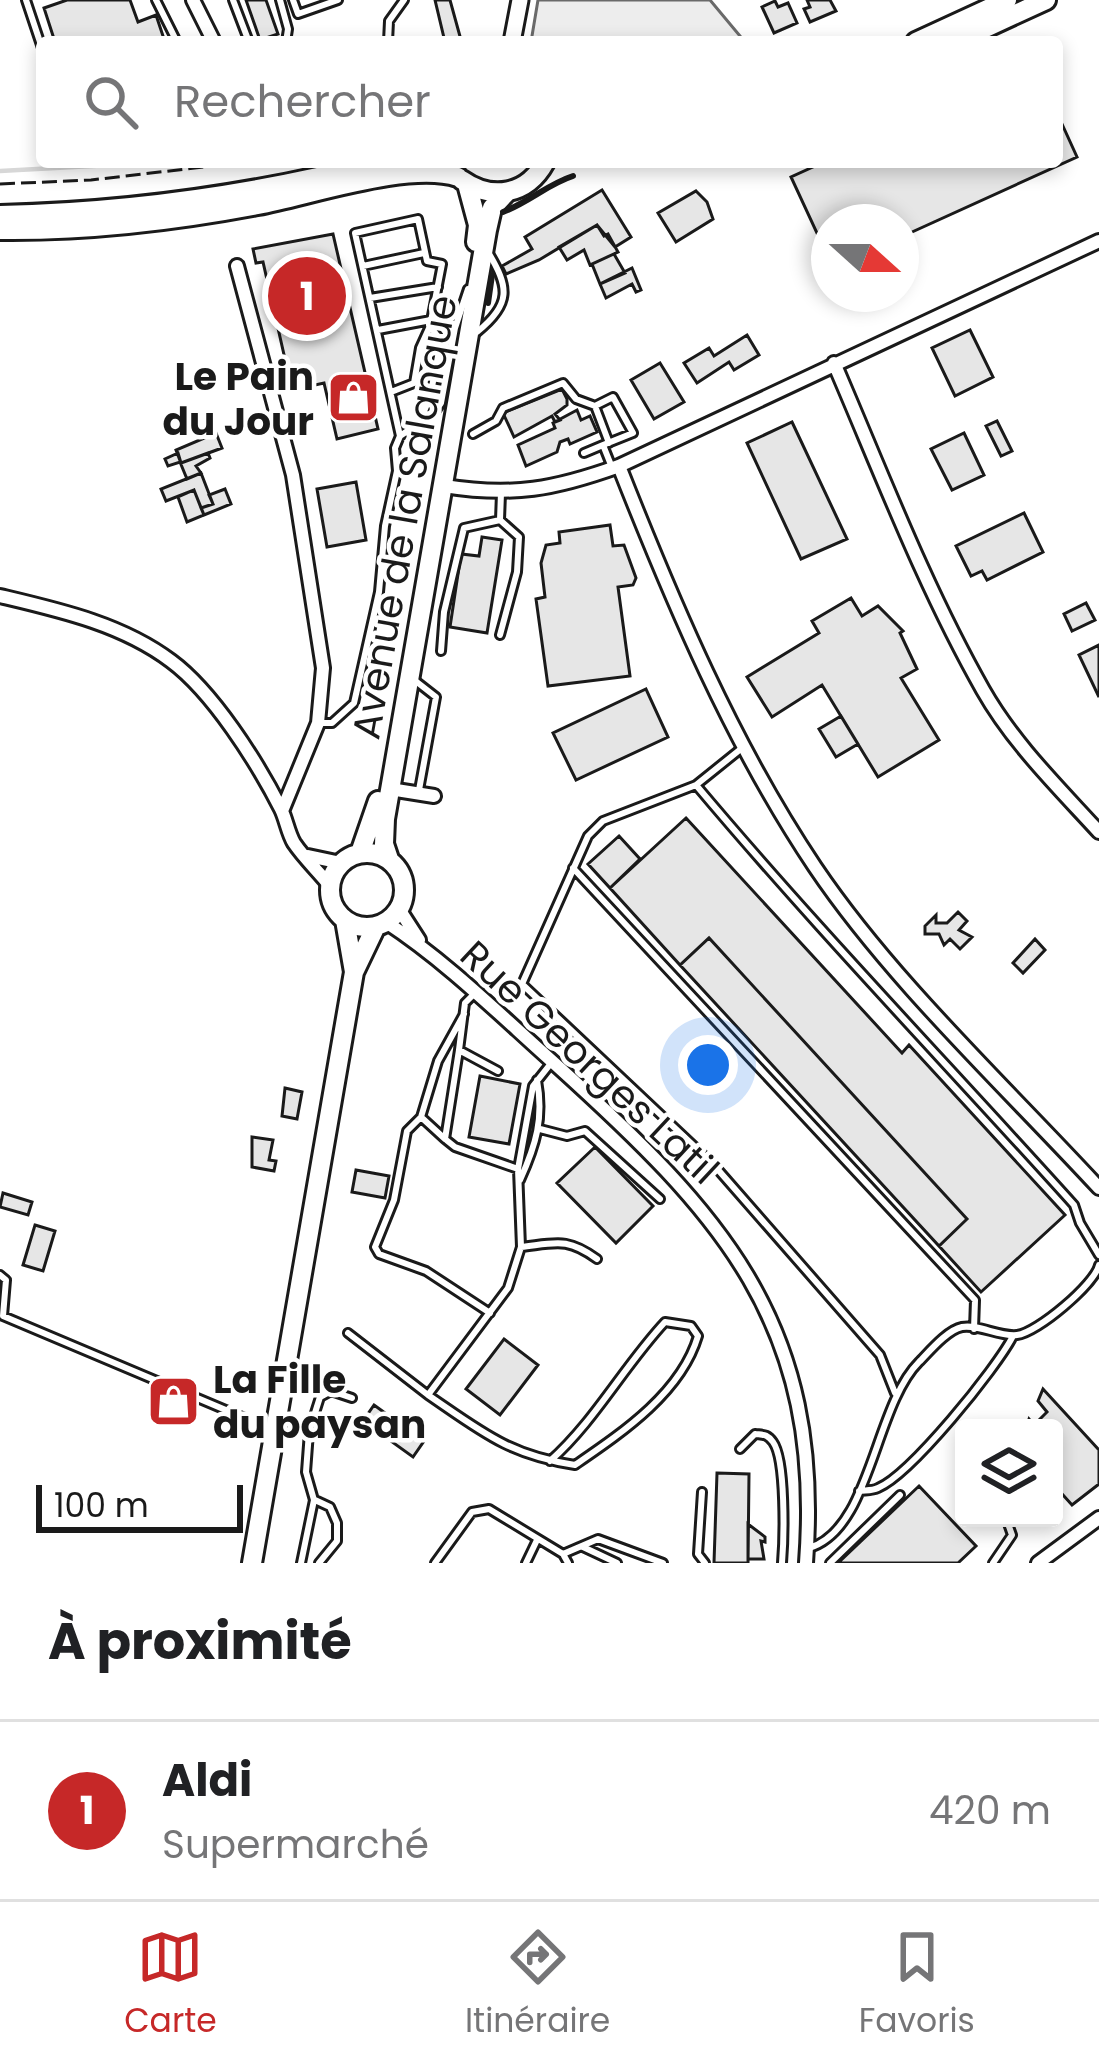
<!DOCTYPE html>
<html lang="fr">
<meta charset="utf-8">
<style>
body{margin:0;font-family:Poppins,sans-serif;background:#f2f2f2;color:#202124}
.controls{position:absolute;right:36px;bottom:36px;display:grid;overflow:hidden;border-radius:12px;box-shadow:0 6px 18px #0003}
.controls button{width:108px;height:108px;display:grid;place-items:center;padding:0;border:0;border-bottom:3px solid #e0e0e0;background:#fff;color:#202124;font:60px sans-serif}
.compass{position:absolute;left:811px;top:204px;width:108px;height:108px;border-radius:50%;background:#fff;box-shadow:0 6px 18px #0003;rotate:111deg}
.scale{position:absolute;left:36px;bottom:30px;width:207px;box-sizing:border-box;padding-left:12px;border:6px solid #1a1a1a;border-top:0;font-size:33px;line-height:42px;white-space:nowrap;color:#1a1a1a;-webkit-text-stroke:9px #fff;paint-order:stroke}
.you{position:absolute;left:708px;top:1065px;width:42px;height:42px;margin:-30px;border:9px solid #fff;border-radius:50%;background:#1a73e8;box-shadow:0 0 0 18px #1a73e833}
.badge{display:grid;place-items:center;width:78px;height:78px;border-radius:50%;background:#c62828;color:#fff;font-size:39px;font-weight:700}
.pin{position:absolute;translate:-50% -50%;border:6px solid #fff;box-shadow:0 3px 12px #0006}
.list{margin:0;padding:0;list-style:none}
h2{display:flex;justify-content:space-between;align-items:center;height:156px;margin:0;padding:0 48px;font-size:51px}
h2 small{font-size:39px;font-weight:400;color:#757577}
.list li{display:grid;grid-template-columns:78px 1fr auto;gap:36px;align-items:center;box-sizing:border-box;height:180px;padding:0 48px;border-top:3px solid #e0e0e0}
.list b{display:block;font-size:45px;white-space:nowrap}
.list p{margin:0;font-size:39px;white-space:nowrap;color:#757577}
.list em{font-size:39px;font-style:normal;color:#757577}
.icon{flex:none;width:66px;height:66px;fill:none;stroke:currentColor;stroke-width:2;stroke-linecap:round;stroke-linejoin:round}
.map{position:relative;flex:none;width:1099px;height:1563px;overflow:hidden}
.search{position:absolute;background:#fff;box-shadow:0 6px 18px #0003;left:36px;right:36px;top:36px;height:132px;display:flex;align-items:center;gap:30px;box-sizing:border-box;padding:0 42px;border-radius:12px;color:#757577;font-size:45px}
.sheet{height:336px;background:#fff}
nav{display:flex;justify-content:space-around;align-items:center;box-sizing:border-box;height:168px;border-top:3px solid #e0e0e0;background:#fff;font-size:33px;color:#757577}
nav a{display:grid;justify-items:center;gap:6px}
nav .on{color:#c62828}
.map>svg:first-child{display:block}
</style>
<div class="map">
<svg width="1099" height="1563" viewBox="0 0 1099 1563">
<rect width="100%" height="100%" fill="#fff"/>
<path fill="#ededed" stroke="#6a6a6a" stroke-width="3" d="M 538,0 L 710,0 L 745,42 L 531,42 Z"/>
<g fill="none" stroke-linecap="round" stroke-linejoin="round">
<path stroke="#d7d7d7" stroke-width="4.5" d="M 0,171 L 166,162"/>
</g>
<path fill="#e6e6e6" stroke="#1a1a1a" stroke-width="3" d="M 67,0 L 130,0 L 138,22 L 156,15 L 165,42 L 55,42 L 44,8 Z
M 246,0 L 266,0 L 278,34 L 260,40 Z
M 435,0 L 450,0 L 461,40 L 445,42 Z
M 807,0 L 830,0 L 836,11 L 810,22 L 804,9 L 810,7 Z
M 775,1 L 778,7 L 788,3 L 797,23 L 774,33 L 762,7 Z
M 1057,113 L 1077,157 L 901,237 L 901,222 L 829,222 L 829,259 L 791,177 L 824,162 L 1057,162 Z
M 602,190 L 631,237 L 615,247 L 597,225 L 539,260 L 506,274 L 502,266 L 532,249 L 525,237 Z
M 696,191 L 707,202 L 713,219 L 676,242 L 658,213 Z
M 597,225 L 604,236 L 608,234 L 618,252 L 590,265 L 584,250 L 567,260 L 559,247 Z
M 333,234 L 378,429 L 337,439 L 324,383 L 292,390 L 263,262 L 256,263 L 253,249 Z
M 614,254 L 625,273 L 600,284 L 592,264 Z
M 632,268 L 641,290 L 636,292 L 632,284 L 606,298 L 600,284 Z
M 970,330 L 993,377 L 955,396 L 932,348 Z
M 747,335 L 759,355 L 734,370 L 729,362 L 697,383 L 684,363 L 709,348 L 714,356 Z
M 660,363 L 684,402 L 654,419 L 631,380 Z
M 562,389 L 567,399 L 567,405 L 555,414 L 560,420 L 555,422 L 552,416 L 514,437 L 503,413 Z
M 577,410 L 581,420 L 590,416 L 597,432 L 570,444 L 568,439 L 560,442 L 557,452 L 526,466 L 518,445 L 555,428 L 553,423 Z
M 997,421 L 1012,451 L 1001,456 L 986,426 Z
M 792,422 L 847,539 L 801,559 L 747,443 Z
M 216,433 L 222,448 L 181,463 L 176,450 Z
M 964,433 L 984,475 L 952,490 L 931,449 Z
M 178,453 L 181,463 L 208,453 L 210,458 L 196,466 L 201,473 L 187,479 L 180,462 L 168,466 L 165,459 Z
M 201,473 L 213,504 L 201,508 L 194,490 L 166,501 L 161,489 Z
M 356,482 L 366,540 L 327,547 L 317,489 Z
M 225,489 L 231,504 L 204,515 L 201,508 L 213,504 L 209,495 Z
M 194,490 L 204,515 L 187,522 L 178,497 Z
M 1024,513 L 1043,552 L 987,580 L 982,571 L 971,576 L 956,546 Z
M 610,525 L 613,546 L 624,545 L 636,578 L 633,585 L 618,587 L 630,676 L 548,686 L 536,599 L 545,597 L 541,563 L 546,545 L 560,543 L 559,532 Z
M 482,537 L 502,540 L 487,633 L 450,627 L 461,554 L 479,556 Z
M 851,598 L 862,616 L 878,606 L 903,631 L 900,633 L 917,669 L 901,678 L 939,740 L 878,777 L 822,685 L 772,717 L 747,677 L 819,633 L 812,621 Z
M 1086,603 L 1095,620 L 1072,631 L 1064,614 Z
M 1099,645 L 1099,697 L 1079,655 Z
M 646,689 L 668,737 L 576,780 L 553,733 Z
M 841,716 L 858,744 L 836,757 L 819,729 Z
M 686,818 L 902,1053 L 909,1045 L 1065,1215 L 981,1292 L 939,1246 L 967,1219 L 709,938 L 680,965 L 610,888 Z
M 619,836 L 640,859 L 610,888 L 588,864 Z
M 958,912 L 967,921 L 959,930 L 972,937 L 960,949 L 950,939 L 944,945 L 939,934 L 925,934 L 925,926 L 936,915 L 936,923 L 947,923 Z
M 709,938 L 967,1219 L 939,1246 L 680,965 Z
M 1035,939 L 1045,950 L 1023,973 L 1013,963 Z
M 480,1076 L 520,1084 L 509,1144 L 469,1137 Z
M 285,1088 L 302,1092 L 297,1119 L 282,1116 Z
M 252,1137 L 273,1140 L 269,1160 L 276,1161 L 274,1171 L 252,1167 Z
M 595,1147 L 653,1206 L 616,1243 L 557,1183 Z
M 356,1170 L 389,1176 L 385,1198 L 352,1192 Z
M 3,1193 L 32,1202 L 28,1215 L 0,1207 Z
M 35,1225 L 55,1231 L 43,1271 L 23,1265 Z
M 504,1339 L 538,1365 L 500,1415 L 466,1389 Z
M 1043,1389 L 1099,1450 L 1099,1484 L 1072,1505 L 1054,1485 L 1054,1428 L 1026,1428 L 1029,1419 L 1034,1425 L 1047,1412 L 1038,1401 Z
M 374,1405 L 424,1441 L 413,1457 L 363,1421 Z
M 717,1473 L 749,1474 L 748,1563 L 714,1563 Z
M 919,1486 L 976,1546 L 958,1563 L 838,1563 Z
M 748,1524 L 765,1537 L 765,1542 L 761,1541 L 764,1559 L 748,1559 Z"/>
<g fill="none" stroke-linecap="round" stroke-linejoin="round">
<defs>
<path id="service" d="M 26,0 L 42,48
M 156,0 L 177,42
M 233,0 L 249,42
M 280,0 L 288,29 L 286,42
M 293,0 L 298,14 L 338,0
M 388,42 L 389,21 L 404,0
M 363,266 L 424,253
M 370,298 L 438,287
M 378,330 L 431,320
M 477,332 C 512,304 509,287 488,252
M 391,392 L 414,383 L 420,348 L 430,326
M 595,406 L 609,443
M 473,434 L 496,421 L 503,408 L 563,383 L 576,399 L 595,406 L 613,397 L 633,433 L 603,445 L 611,465
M 400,436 L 355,233 L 418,219 L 427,261 L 442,264 L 430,326 L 441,341 L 430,397 L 419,423
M 584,453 L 603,445
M 500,635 L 517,572 L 519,537 L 500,520 L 501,493
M 441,651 L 444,612 L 464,528 L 500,520
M 413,679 L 436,697 L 419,790
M 318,723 L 332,723 L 354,703 L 379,592 L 385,526 L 397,471 L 395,448 L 400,436 L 434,413 L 441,403 L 455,328 L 468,289
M 742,748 L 696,785 C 817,929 948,1065 1074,1205 L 1080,1223 L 1099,1255
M 696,785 L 603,821 L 588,836 L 522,984 L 713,1164 L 880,1355 L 895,1393
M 573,868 L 975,1300 L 974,1329
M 474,994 L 465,1003 L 459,1050 L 498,1071
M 459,1050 L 445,1139 L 455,1147 L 518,1169 L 533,1086 L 552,1062
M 421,1117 L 407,1131 L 394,1200 L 375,1247 L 379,1254 L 426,1271 L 490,1313
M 540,1129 L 567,1136 L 585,1131 L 660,1199
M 445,1139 L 421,1117 L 438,1061 L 464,1014
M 520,1180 C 536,1145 544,1118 537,1080
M 521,1247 C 556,1243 567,1237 597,1259
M 0,1275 L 6,1280 L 3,1316 L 271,1429
M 348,1333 L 428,1395 L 508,1288 L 521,1247 L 518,1169
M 428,1395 C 482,1432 509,1455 575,1465 C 623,1432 681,1393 698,1336 L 691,1326 L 665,1322 C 624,1366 595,1421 550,1461
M 740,1449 L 755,1434 C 764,1435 767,1434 773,1442 C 786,1460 784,1539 782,1563
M 859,1491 C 865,1490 872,1491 878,1488 C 911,1474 996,1369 1013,1336
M 702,1492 L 698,1554 L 705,1563
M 315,1500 L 330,1507 L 337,1523 L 337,1541 L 319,1563
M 583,1547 L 617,1563
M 809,1548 C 871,1530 874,1407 919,1362 C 929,1352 947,1330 962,1327 C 979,1324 999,1337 1017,1335 C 1037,1333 1095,1284 1099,1265
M 563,1554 L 598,1539 L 663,1563
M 301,1563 L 314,1500 L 306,1472 L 309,1432 L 320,1397 L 331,1391 L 352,1398
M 435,1563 L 472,1512 L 489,1509 L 563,1554 L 568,1563
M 526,1563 L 537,1540
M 830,1563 L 900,1495
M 993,1563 L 1012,1535 L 1006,1518"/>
<path id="minor" d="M 193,0 L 214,42
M 237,266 L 293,475 L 323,668 L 318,723 L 282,811
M 834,363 C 881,472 924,586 983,690 C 1013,743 1058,787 1099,832
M 619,466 C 673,603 733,745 815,867 C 891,980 1006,1087 1099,1188
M 444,486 C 513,497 555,489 619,466 L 1099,241
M 0,596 C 59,610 122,624 171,661 C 213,692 257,762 281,809 C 286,819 288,833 294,843 C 304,858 319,872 330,886
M 390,789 L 434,796
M 308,856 L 341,863
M 399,909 L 419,940
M 386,922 C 447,962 499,1014 554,1063 C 721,1214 824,1322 806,1563
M 1038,1563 L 1099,1518"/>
<path id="tertiary" d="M 512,42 L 520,0"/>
<path id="secondary" d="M 916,42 L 1007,0
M 955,42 L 1046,0
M 462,180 C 492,201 527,195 545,162
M 467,184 L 478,225 L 476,242
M 0,215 C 128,212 257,194 381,162
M 0,230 C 86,231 174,221 258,205 C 311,195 409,161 458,177
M330 890a37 37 0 1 1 74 0a37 37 0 1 1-74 0Z
M 360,853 L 378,801
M 389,859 L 384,844 L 385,819 L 487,230 L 492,208 L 507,192
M 345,920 L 354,972
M 252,1563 L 354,972 L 376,926"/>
</defs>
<use href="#service" stroke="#1a1a1a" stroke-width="12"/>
<use href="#minor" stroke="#1a1a1a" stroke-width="18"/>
<use href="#tertiary" stroke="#1a1a1a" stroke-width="21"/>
<use href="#secondary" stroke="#1a1a1a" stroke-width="24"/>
<use href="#service" stroke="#fff" stroke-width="6"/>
<use href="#minor" stroke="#fff" stroke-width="12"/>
<use href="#tertiary" stroke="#fff" stroke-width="15"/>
<use href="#secondary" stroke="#fff" stroke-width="18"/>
<path stroke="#1a1a1a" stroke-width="3" stroke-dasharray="15 6" stroke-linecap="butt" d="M 221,165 L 237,162
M 0,184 L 91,180 L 212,166"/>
<path stroke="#1a1a1a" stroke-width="6" d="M 503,212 C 529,202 548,184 573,176
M 488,303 L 492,275"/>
</g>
<defs>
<symbol id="shop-square" viewBox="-11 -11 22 22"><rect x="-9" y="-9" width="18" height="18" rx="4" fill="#c62828" stroke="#fff"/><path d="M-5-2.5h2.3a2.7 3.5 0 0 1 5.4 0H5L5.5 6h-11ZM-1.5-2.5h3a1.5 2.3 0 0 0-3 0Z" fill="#fff"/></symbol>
</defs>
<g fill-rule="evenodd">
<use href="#shop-square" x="324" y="368" width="59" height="59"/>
<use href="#shop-square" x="144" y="1372" width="59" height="59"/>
</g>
<g text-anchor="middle" stroke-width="9" stroke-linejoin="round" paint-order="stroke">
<g font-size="39" font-weight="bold" fill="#1a1a1a" stroke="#fff" text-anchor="end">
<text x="314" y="390">Le Pain<tspan x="314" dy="45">du Jour</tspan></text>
<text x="213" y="1393" text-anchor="start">La Fille<tspan x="213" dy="45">du paysan</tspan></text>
</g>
<g font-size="39" fill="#1a1a1a" stroke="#fff">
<text transform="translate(404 517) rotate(-80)" y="14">Avenue de la Salanque</text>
<text transform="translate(590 1062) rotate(43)" y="14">Rue Georges Latil</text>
</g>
</g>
</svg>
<div class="controls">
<button><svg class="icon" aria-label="layers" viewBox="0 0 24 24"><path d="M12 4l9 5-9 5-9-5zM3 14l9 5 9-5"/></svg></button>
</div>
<svg class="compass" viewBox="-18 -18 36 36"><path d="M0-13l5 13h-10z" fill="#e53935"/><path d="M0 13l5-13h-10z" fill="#757577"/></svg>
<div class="scale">100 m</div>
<div class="you"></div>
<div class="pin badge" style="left:307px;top:296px">1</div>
<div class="search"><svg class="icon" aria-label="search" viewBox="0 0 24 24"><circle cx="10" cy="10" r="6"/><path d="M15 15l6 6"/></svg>Rechercher</div>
</div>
<section class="sheet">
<h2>À proximité<small></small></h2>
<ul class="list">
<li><span class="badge">1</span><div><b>Aldi</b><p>Supermarché</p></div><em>420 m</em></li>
</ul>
</section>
<nav>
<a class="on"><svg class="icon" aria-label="map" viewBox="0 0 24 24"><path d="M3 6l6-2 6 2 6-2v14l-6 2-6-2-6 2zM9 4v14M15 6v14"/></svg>Carte</a>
<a><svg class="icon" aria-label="directions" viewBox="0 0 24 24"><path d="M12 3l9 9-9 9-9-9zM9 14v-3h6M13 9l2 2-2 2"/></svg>Itinéraire</a>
<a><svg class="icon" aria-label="saved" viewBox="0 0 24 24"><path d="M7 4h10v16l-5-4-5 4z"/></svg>Favoris</a>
</nav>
